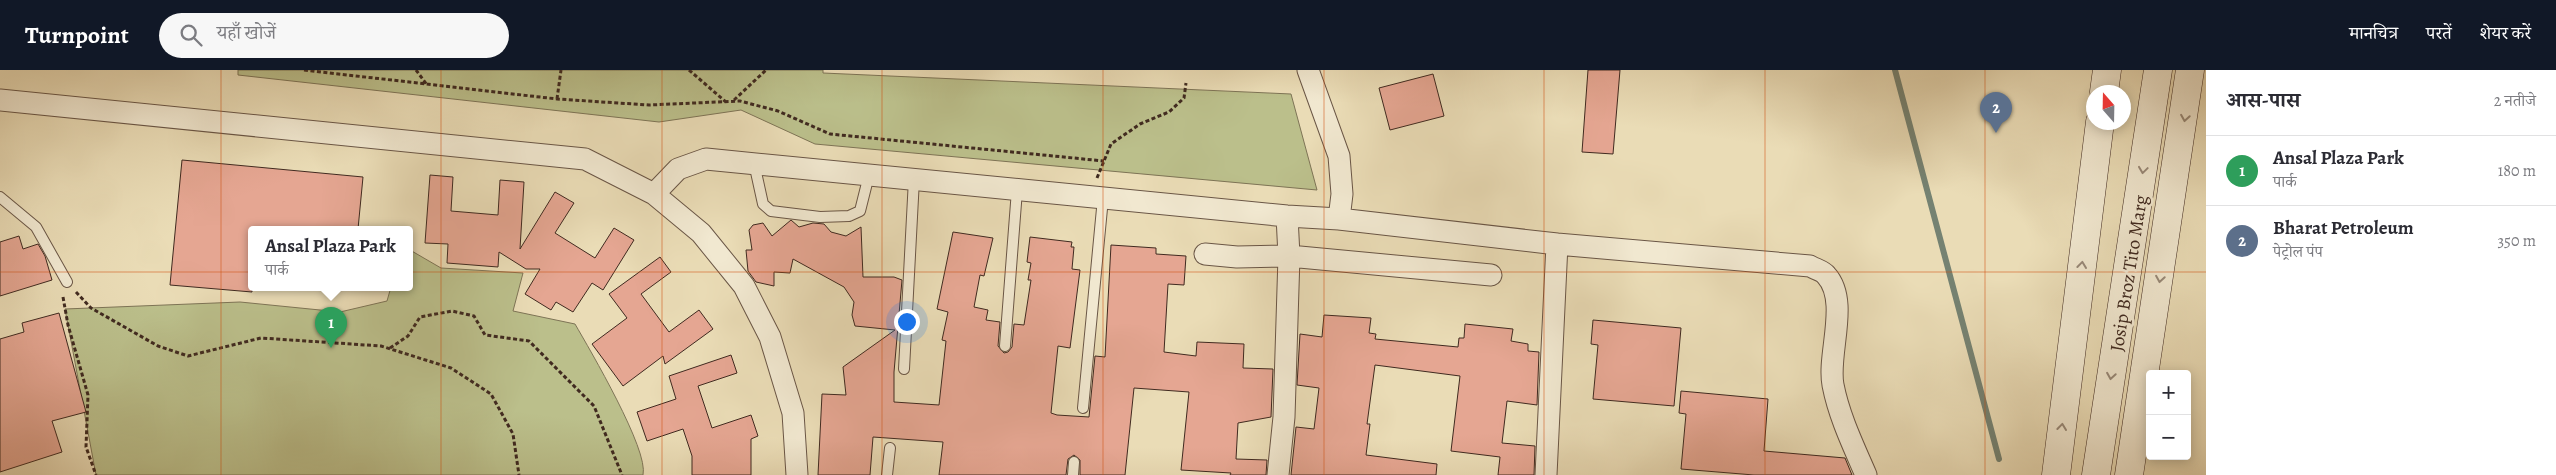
<!DOCTYPE html>
<html lang="hi">
<meta charset="utf-8">
<style>
body{margin:0;font-family:Alegreya,"Noto Serif Devanagari",serif;background:#f7f7f7;color:#2b2b33}
.controls{position:absolute;right:15px;bottom:15px;display:grid;overflow:hidden;border-radius:5px;box-shadow:0 2px 12px #0003}
.controls button{width:45px;height:45px;display:grid;place-items:center;padding:0;border:0;border-bottom:1px solid #e1e1e2;background:#fff;color:#2b2b33;font:25px sans-serif}
.compass{position:absolute;left:2086px;top:15px;width:45px;height:45px;border-radius:50%;background:#fff;box-shadow:0 2px 12px #0003;rotate:340deg}
.you{position:absolute;left:906px;top:251px;width:18px;height:18px;margin:-12px;border:4px solid #fff;border-radius:50%;background:#1a73e8;box-shadow:0 0 0 8px #1a73e833}
.badge{display:grid;place-items:center;width:32px;height:32px;border-radius:50%;background:#111827;color:#fff;font-size:16px;font-weight:700}
.pin{position:absolute;translate:-50% -41px;filter:drop-shadow(0 1px 2px #0008)}
.pin::after{content:'';position:absolute;top:26px;width:18px;height:15px;background:inherit;clip-path:polygon(0 0,100% 0,50% 100%)}
.popup{position:absolute;left:248px;top:156px;width:165px;height:65px;box-sizing:border-box;display:grid;place-content:center;border-radius:5px;background:#fff;filter:drop-shadow(0 1px 4px #0005);font-size:16px;white-space:nowrap;color:#7c7c81}
.popup b{font-size:19px;color:#2b2b33}
.popup::after{content:'';position:absolute;left:50%;top:100%;margin-left:-10px;border:10px solid transparent;border-top-color:#fff}
.list{margin:0;padding:0;list-style:none}
h2{display:flex;justify-content:space-between;align-items:center;height:65px;margin:0;padding:0 20px;font-size:21px}
h2 small{font-size:16px;font-weight:400;color:#7c7c81}
.list li{display:grid;grid-template-columns:32px 1fr auto;gap:15px;align-items:center;box-sizing:border-box;height:70px;padding:0 20px;border-top:1px solid #e1e1e2}
.list b{display:block;font-size:19px;white-space:nowrap}
.list p{margin:0;font-size:16px;white-space:nowrap;color:#7c7c81}
.list em{font-size:16px;font-style:normal;color:#7c7c81}
.icon{flex:none;width:28px;height:28px;fill:none;stroke:currentColor;stroke-width:2;stroke-linecap:round;stroke-linejoin:round}
.map{position:relative;flex:none;width:2206px;height:405px;overflow:hidden}
header{display:flex;align-items:center;gap:30px;box-sizing:border-box;height:70px;padding:0 25px;background:#111827;color:#fff}
header strong{font-size:24px}
nav{display:flex;gap:28px;margin-inline-start:auto;font-size:18px}
.search{width:350px;height:45px;background:#f7f7f7;display:flex;align-items:center;gap:12px;box-sizing:border-box;padding:0 18px;border-radius:28px;color:#7c7c81;font-size:19px}
main{display:flex}
aside{flex:1;background:#fff}
.map>svg:first-child{display:block}
</style>
<header>
<strong>Turnpoint</strong>
<div class="search"><svg class="icon" aria-label="search" viewBox="0 0 24 24"><circle cx="10" cy="10" r="6"/><path d="M15 15l6 6"/></svg>यहाँ खोजें</div>
<nav><a>मानचित्र</a><a>परतें</a><a>शेयर करें</a></nav>
</header>
<main>
<div class="map">
<svg width="2206" height="405" viewBox="0 0 2206 405">
<rect width="100%" height="100%" fill="#eadcb6"/>
<filter id="stains"><feTurbulence type="fractalNoise" baseFrequency=".004" numOctaves="4"/><feColorMatrix values="0 0 0 0 .2 0 0 0 0 .09 0 0 0 0 .02 0 0 0 .5 -.17"/></filter>
<radialGradient id="worn" r=".72"><stop offset=".6" stop-color="#630" stop-opacity="0"/><stop offset="1" stop-color="#630" stop-opacity=".3"/></radialGradient>
<path fill="#bbbf8b" stroke="#7e7456" d="M 238,0 L 823,0 L 823,3 L 1291,24 L 1317,120 L 815,74 L 741,40 L 659,52 L 238,5 Z
M 410,180 L 441,198 L 523,203 L 513,241 L 575,254 C 590,280 649,380 643,405 L 96,405 L 65,239 L 240,232 L 340,242 L 387,231 L 391,217 L 410,217 Z"/>
<g fill="none" stroke-linecap="round" stroke-linejoin="round">
<path stroke="#758272" stroke-width="6" d="M 1895,0 L 1999,389"/>
</g>
<path fill="#e5a692" stroke="#402a20" d="M 1588,0 L 1620,0 L 1613,84 L 1582,82 Z
M 1433,4 L 1444,46 L 1390,60 L 1379,18 Z
M 182,90 L 363,107 L 358,159 L 252,159 L 252,222 L 170,215 Z
M 430,105 L 453,107 L 451,141 L 498,145 L 500,110 L 524,112 L 520,179 L 555,122 L 574,133 L 555,163 L 595,188 L 614,158 L 634,170 L 603,220 L 592,213 L 573,242 L 556,232 L 551,240 L 525,224 L 540,199 L 526,199 L 499,182 L 498,197 L 447,193 L 448,174 L 425,173 Z
M 791,150 L 799,157 L 813,153 L 824,154 L 831,162 L 846,166 L 861,157 L 863,207 L 894,207 L 902,210 L 894,302 L 894,332 L 939,335 L 946,271 L 942,270 L 948,242 L 937,239 L 953,162 L 993,168 L 984,206 L 980,205 L 974,237 L 988,240 L 986,250 L 1000,252 L 998,276 L 1004,283 L 1008,282 L 1012,277 L 1014,254 L 1024,255 L 1031,210 L 1028,210 L 1031,193 L 1027,192 L 1030,167 L 1072,172 L 1071,177 L 1074,177 L 1072,199 L 1080,200 L 1070,278 L 1058,276 L 1051,343 L 1057,345 L 1089,347 L 1095,286 L 1105,287 L 1111,175 L 1156,178 L 1156,184 L 1186,186 L 1184,215 L 1168,214 L 1164,282 L 1196,286 L 1197,272 L 1244,274 L 1243,298 L 1273,299 L 1271,347 L 1238,353 L 1236,389 L 1267,390 L 1266,405 L 1230,405 L 1231,403 L 1181,400 L 1189,322 L 1134,318 L 1125,405 L 1080,405 L 1080,390 L 1074,385 L 1068,389 L 1066,405 L 939,405 L 943,372 L 873,367 L 870,405 L 818,405 L 822,324 L 846,325 L 843,297 L 895,260 L 855,256 L 852,245 L 854,232 L 844,217 L 793,189 L 790,203 L 774,202 L 774,216 L 756,212 L 748,201 L 746,180 L 752,180 L 749,160 L 753,155 L 763,153 L 772,166 Z
M 19,166 L 23,179 L 38,174 L 45,186 L 52,210 L 0,226 L 0,172 Z
M 660,187 L 671,202 L 641,224 L 669,262 L 699,240 L 713,259 L 665,294 L 663,286 L 623,316 L 592,274 L 627,248 L 609,224 Z
M 59,243 L 86,342 L 52,351 L 62,382 L 0,402 L 0,269 L 24,262 L 22,253 Z
M 1324,245 L 1371,248 L 1369,263 L 1376,264 L 1375,269 L 1458,277 L 1459,268 L 1464,268 L 1465,254 L 1513,259 L 1511,271 L 1528,274 L 1528,281 L 1539,282 L 1537,335 L 1507,331 L 1502,373 L 1535,376 L 1534,405 L 1498,405 L 1500,387 L 1451,381 L 1460,306 L 1375,295 L 1367,354 L 1370,354 L 1366,385 L 1437,394 L 1436,405 L 1291,405 L 1296,357 L 1314,359 L 1319,318 L 1297,315 L 1300,264 L 1322,267 Z
M 1593,250 L 1681,258 L 1674,336 L 1593,329 L 1598,275 L 1591,274 Z
M 731,285 L 737,303 L 698,316 L 712,358 L 751,345 L 758,366 L 751,369 L 751,405 L 692,405 L 692,386 L 683,359 L 647,371 L 637,342 L 676,329 L 669,306 Z
M 1681,321 L 1768,329 L 1764,381 L 1845,388 L 1852,405 L 1754,405 L 1681,399 L 1686,344 L 1679,343 Z"/>
<g fill="none" stroke-linecap="round" stroke-linejoin="round">
<defs>
<path id="service" d="M 754,93 L 763,134 L 771,141 L 820,147 L 849,146 L 860,141 L 869,105
M 0,127 L 36,157 L 67,212
M 1005,276 L 1017,120
M 904,299 L 914,109
M 1083,338 L 1103,128
M 887,405 L 890,378
M 1073,405 L 1074,392"/>
<path id="minor" d="M 1308,0 L 1339,86 L 1342,124 L 1339,149
M 0,30 L 585,89 L 654,124 L 701,163 L 744,216 L 770,267 L 793,343 L 797,405
M 654,124 L 678,99 L 706,89 L 1287,146 L 1339,149 L 1557,174 L 1546,405
M 1287,146 L 1289,186 L 1491,205
M 1557,174 L 1810,196 C 1815,199 1823,201 1826,205 C 1850,231 1827,284 1833,315 C 1839,346 1853,375 1866,405
M 1205,184 L 1237,187 L 1289,186 L 1284,347 L 1278,405"/>
<path id="secondary" d="M 2104,22 L 2107,0
M 2056,405 L 2100,52
M 2096,405 L 2158,0
M 2129,405 L 2190,0"/>
</defs>
<use href="#service" stroke="#6a5646" stroke-width="12"/>
<use href="#minor" stroke="#6a5646" stroke-width="23"/>
<use href="#secondary" stroke="#402a20" stroke-width="29"/>
<path stroke="#402a20" stroke-width="3" stroke-dasharray="4 2.5" stroke-linecap="butt" d="M 304,0 L 557,29 L 649,35 L 740,31 L 778,41 L 830,64 L 1104,91
M 416,0 L 427,15
M 689,0 L 726,32
M 557,29 L 561,0
M 734,30 L 766,0
M 1097,108 L 1111,74 L 1140,54 L 1169,42 L 1184,28 L 1186,13
M 76,222 L 91,238 L 158,276 L 188,286 L 261,268 L 381,276 L 451,298 L 491,324 L 513,364 L 519,405
M 63,227 L 68,255 L 88,325 L 86,377 L 96,405
M 390,278 L 408,266 L 420,247 L 452,241 L 474,246 L 485,265 L 529,271 L 594,336 L 622,405"/>
<use href="#service" stroke="#f1e8d0" stroke-width="10"/>
<use href="#minor" stroke="#f1e8d0" stroke-width="21"/>
<use href="#secondary" stroke="#f1e8d0" stroke-width="28"/>
</g>
<defs><path id="oneway-chevron" d="M-2-3.5L2.5 0L-2 3.5" fill="none" stroke-width="1.6" stroke-linecap="round" stroke-linejoin="round" transform="scale(1.25)"/></defs>
<g stroke="#988978">
<use href="#oneway-chevron" transform="translate(2185 48) rotate(99)"/>
<use href="#oneway-chevron" transform="translate(2143 100) rotate(98)"/>
<use href="#oneway-chevron" transform="translate(2082 195) rotate(-83)"/>
<use href="#oneway-chevron" transform="translate(2160 209) rotate(99)"/>
<use href="#oneway-chevron" transform="translate(2111 306) rotate(99)"/>
<use href="#oneway-chevron" transform="translate(2062 357) rotate(-83)"/>
</g>
<path fill="none" stroke="#cf520f" stroke-width="1" stroke-opacity="0.55" d="M 221,0 L 221,405M 441,0 L 441,405M 662,0 L 662,405M 882,0 L 882,405M 1103,0 L 1103,405M 1324,0 L 1324,405M 1544,0 L 1544,405M 1765,0 L 1765,405M 1985,0 L 1985,405M 0,202 L 2206,202"/>
<g text-anchor="middle" stroke-width="5" stroke-linejoin="round" paint-order="stroke">
<g font-size="19" fill="#402a20" stroke="#f1e8d0">
<text transform="translate(2128 203) rotate(-81)" y="7">Josip Broz Tito Marg</text>
</g>
</g>
<rect width="100%" height="100%" filter="url(#stains)"/>
<rect width="100%" height="100%" fill="url(#worn)"/>
</svg>
<div class="controls">
<button>+</button>
<button>−</button>
</div>
<svg class="compass" viewBox="-18 -18 36 36"><path d="M0-13l5 13h-10z" fill="#e53935"/><path d="M0 13l5-13h-10z" fill="#7c7c81"/></svg>
<div class="you"></div>
<div class="pin badge" style="left:331px;top:278px;background:#2e9e5b">1</div>
<div class="popup"><b>Ansal Plaza Park</b>पार्क</div>
<div class="pin badge" style="left:1996px;top:63px;background:#5c6f8a">2</div>
</div>
<aside>
<h2>आस-पास<small>2 नतीजे</small></h2>
<ul class="list">
<li><span class="badge" style="background:#2e9e5b">1</span><div><b>Ansal Plaza Park</b><p>पार्क</p></div><em>180 m</em></li>
<li><span class="badge" style="background:#5c6f8a">2</span><div><b>Bharat Petroleum</b><p>पेट्रोल पंप</p></div><em>350 m</em></li>
</ul>
</aside>
</main>
